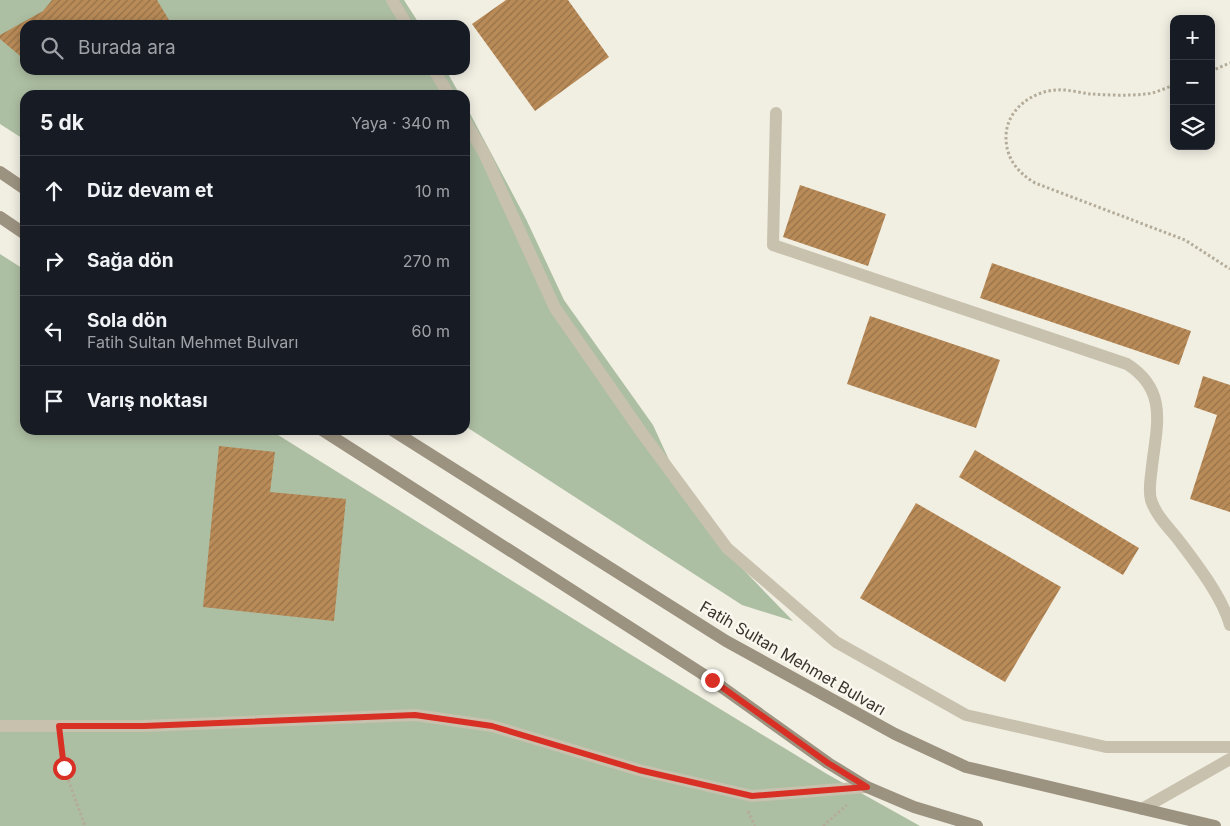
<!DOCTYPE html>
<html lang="tr">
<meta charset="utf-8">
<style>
body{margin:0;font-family:Inter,sans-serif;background:#242831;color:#f1f3f6}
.controls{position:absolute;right:15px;top:15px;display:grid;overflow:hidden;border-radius:10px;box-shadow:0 2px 12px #0003}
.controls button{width:45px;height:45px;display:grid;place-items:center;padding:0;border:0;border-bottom:1px solid #363941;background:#171b24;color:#f1f3f6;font:25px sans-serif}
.stop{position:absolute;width:15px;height:15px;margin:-11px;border:4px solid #d93025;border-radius:50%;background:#fff}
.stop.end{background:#d93025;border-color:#fff;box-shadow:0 1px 5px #0008}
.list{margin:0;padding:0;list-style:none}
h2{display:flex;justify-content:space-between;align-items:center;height:65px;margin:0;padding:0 20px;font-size:21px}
h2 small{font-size:16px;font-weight:400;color:#9ea1a6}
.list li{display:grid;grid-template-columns:32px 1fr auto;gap:15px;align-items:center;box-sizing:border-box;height:70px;padding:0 20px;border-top:1px solid #363941}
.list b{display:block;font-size:19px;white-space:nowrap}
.list p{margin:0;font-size:16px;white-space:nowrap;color:#9ea1a6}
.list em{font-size:16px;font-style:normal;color:#9ea1a6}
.icon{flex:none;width:28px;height:28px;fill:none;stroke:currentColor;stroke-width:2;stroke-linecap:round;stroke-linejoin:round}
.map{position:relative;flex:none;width:1230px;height:826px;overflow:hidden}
.search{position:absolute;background:#171b24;box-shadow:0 2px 12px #0003;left:20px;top:20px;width:450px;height:55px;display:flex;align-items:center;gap:12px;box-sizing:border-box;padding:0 18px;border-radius:15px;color:#9ea1a6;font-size:19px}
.panel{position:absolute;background:#171b24;box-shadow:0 2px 12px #0003;left:20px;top:90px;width:450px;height:345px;border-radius:15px}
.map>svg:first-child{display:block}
</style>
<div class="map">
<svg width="1230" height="826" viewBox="0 0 1230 826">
<defs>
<pattern id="building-hatch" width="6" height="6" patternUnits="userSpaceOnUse" patternTransform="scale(1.25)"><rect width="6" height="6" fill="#b98b58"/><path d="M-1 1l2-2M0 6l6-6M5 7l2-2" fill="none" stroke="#977249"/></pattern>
</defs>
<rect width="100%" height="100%" fill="#f1eee2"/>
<path fill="#adbfa3" d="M 0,0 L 404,0 L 420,25 L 25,25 L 25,70 L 446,70 L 460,95 L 25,95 L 25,140 L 0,124 Z
M 465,104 L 526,219 L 564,300 L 653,425 L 670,462 L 737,563 L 793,621 L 742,605 L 465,426 Z
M 0,254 L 25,270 L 25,430 L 270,430 L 625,651 L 827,774 L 920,826 L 0,826 Z"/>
<path fill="url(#building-hatch)" d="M 52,0 L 157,0 L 172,25 L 92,25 L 89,22 L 86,25 L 25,25 L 25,60 L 0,39 L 0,35 L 43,11 Z
M 506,0 L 568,0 L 609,57 L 535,111 L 472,24 Z
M 800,185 L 886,214 L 868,266 L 783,237 Z
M 992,263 L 1191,331 L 1179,365 L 980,298 Z
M 870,316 L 1000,360 L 976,428 L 847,384 Z
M 1203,376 L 1230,385 L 1230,512 L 1190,499 L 1217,415 L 1194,407 Z
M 219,446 L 275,452 L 270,492 L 346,499 L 334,621 L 203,607 Z
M 975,450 L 1139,548 L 1123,575 L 959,477 Z
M 916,503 L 1061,587 L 1005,682 L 860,598 Z"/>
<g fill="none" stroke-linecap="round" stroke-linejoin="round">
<path stroke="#b4ac99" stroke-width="3" stroke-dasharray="2.5 2.5" stroke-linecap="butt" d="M 1211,71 L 1230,63
M 1174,85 C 1165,88 1154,94 1145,94 C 1128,96 1108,95 1091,94 C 1080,93 1068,89 1057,90 C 1032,91 1006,110 1006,137 C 1006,158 1017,172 1035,183 L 1185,240 L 1230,269
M 61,741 L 64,768 L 85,826
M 748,811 L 755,826
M 823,826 L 847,805"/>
<path stroke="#c8c1ae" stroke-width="12" d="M 392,0 L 407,25
M 434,70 L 449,95
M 776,113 L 773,245 L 1127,364 C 1168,390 1157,425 1152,466 C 1151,478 1148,489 1151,500 C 1156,515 1167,526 1177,538 C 1195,562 1222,596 1230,625
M 465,121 L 484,153 L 555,308 L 642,433 L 727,548 L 836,642 L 966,715 L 1106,747 L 1230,747
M 0,726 L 144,726 L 415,715 L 492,726 L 639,770 L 752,796 L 867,787
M 1142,809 L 1230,759"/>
<path stroke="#9c9280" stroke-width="12" d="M 0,172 L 25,189
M 0,217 L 25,234
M 322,430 L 712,680 L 828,763 L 867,787 L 914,807 L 977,826
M 392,430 L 726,641 L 895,734 L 966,767 L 1215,826"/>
</g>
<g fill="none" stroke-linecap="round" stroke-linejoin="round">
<path stroke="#d93025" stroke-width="6" d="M 64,768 L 59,726 L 144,726 L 415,715 L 492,726 L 639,770 L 752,796 L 867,787 L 828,763 L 712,680"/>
</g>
<g text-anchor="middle" stroke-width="5" stroke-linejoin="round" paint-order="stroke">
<g font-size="16" fill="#38332c" stroke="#f9f7ee">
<text transform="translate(793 658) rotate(30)" y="6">Fatih Sultan Mehmet Bulvarı</text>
</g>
</g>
</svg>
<div class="controls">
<button>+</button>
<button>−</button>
<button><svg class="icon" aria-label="layers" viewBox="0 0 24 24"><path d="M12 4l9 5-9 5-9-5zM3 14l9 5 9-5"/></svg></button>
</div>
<div class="stop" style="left:64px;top:768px"></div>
<div class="stop end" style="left:712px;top:680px"></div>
<div class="search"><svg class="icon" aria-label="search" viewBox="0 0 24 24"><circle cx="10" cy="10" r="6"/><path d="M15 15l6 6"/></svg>Burada ara</div>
<section class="panel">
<h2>5 dk<small>Yaya · 340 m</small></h2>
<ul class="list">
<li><svg class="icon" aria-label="ahead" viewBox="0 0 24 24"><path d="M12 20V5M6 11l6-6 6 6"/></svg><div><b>Düz devam et</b></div><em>10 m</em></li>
<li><svg class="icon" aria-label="right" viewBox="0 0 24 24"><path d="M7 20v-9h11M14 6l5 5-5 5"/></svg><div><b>Sağa dön</b></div><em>270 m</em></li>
<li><svg class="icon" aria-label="left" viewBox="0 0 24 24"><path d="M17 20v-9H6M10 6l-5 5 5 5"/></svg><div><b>Sola dön</b><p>Fatih Sultan Mehmet Bulvarı</p></div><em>60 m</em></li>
<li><svg class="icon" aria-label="arrive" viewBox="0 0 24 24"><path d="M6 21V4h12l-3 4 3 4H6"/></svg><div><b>Varış noktası</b></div></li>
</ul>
</section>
</div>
